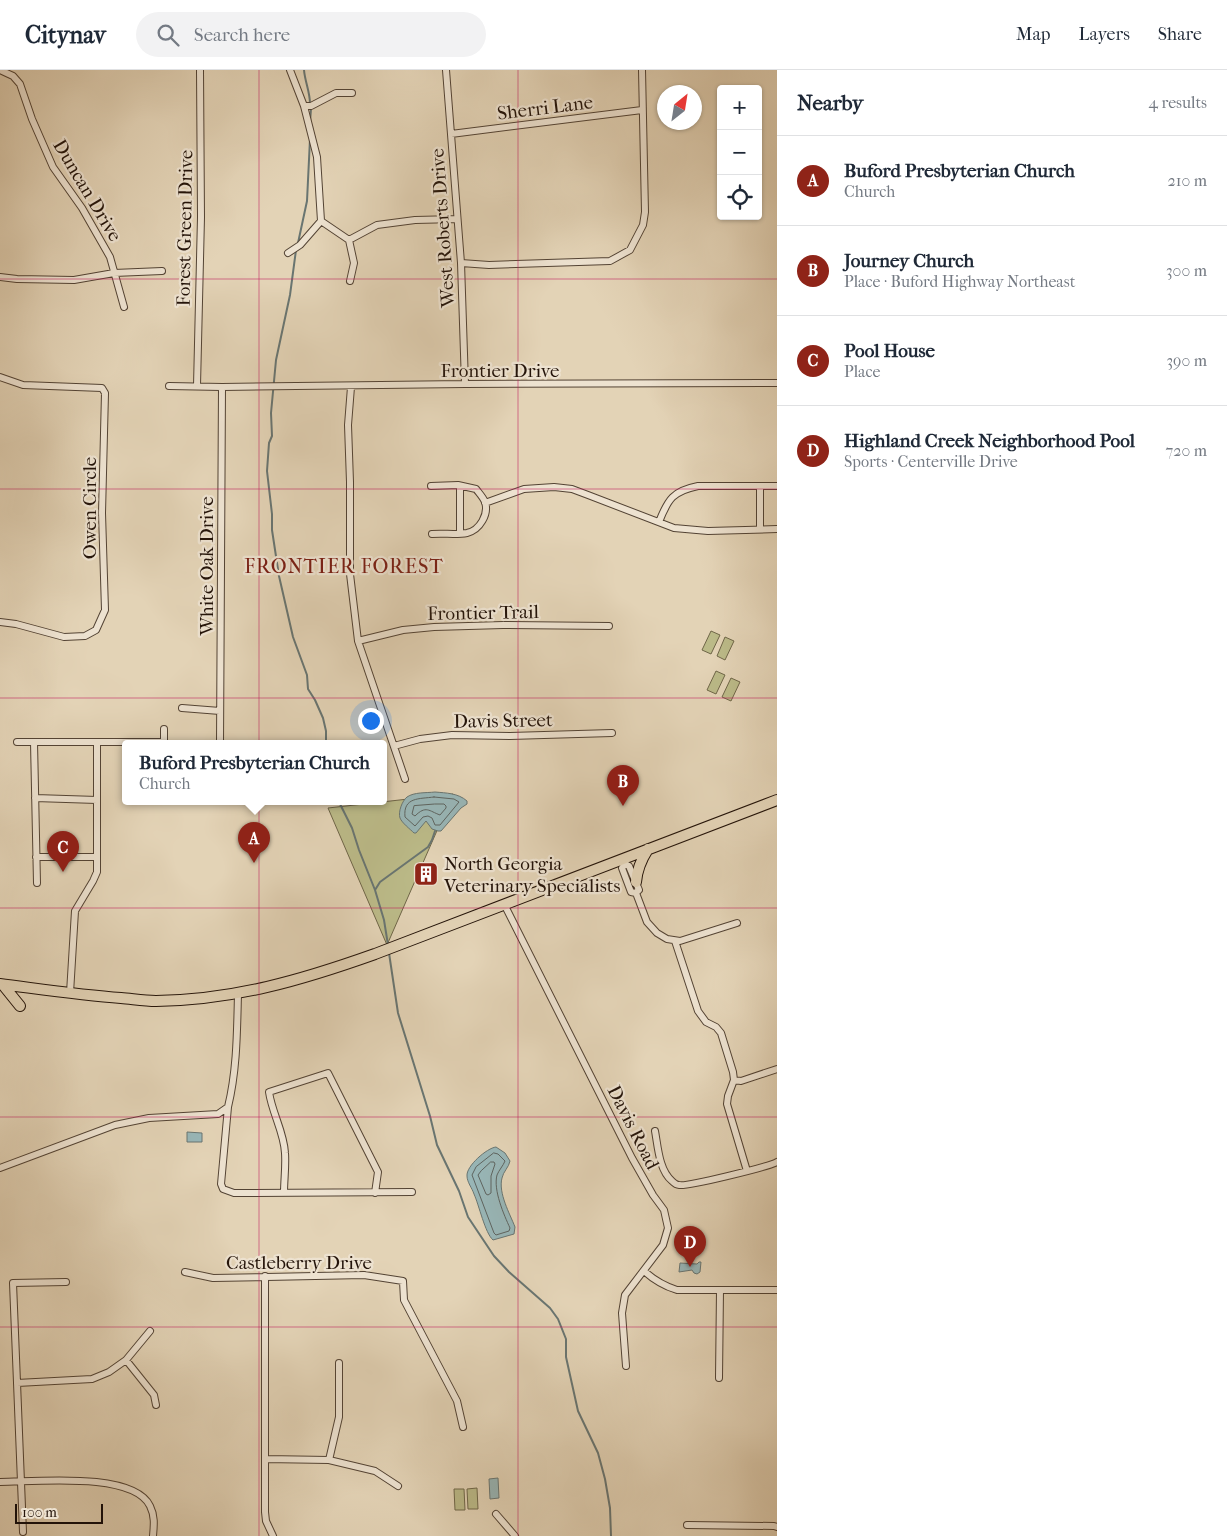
<!DOCTYPE html>
<meta charset="utf-8">
<style>
body{margin:0;font-family:"IM FELL French Canon",serif;background:#f2f2f3;color:#1f2937}
.controls{position:absolute;right:15px;top:15px;display:grid;overflow:hidden;border-radius:5px;box-shadow:0 1px 4px #0004}
.controls button{width:45px;height:45px;display:grid;place-items:center;padding:0;border:0;border-bottom:1px solid #e0e1e3;background:#fff;color:#1f2937;font:25px sans-serif}
.compass{position:absolute;left:657px;top:15px;width:45px;height:45px;border-radius:50%;background:#fff;box-shadow:0 1px 4px #0004;rotate:30deg}
.scale{position:absolute;left:15px;bottom:12px;width:88px;box-sizing:border-box;padding-left:5px;border:2px solid #231309;border-top:0;font-size:14px;line-height:18px;white-space:nowrap;color:#231309;-webkit-text-stroke:4px #ede2d0;paint-order:stroke}
.you{position:absolute;left:370px;top:650px;width:18px;height:18px;margin:-12px;border:4px solid #fff;border-radius:50%;background:#1a73e8;box-shadow:0 0 0 8px #1a73e833}
.badge{display:grid;place-items:center;width:32px;height:32px;border-radius:50%;background:#8f2418;color:#fff;font-size:16px;font-weight:700}
.pin{position:absolute;translate:-50% -41px;filter:drop-shadow(0 1px 2px #0008)}
.pin::after{content:'';position:absolute;top:26px;width:18px;height:15px;background:inherit;clip-path:polygon(0 0,100% 0,50% 100%)}
.popup{position:absolute;left:122px;top:670px;width:265px;height:65px;box-sizing:border-box;display:grid;place-content:center;border-radius:5px;background:#fff;filter:drop-shadow(0 1px 4px #0005);font-size:16px;white-space:nowrap;color:#747a83}
.popup b{font-size:19px;color:#1f2937}
.popup::after{content:'';position:absolute;left:50%;top:100%;margin-left:-10px;border:10px solid transparent;border-top-color:#fff}
.list{margin:0;padding:0;list-style:none}
h2{display:flex;justify-content:space-between;align-items:center;height:65px;margin:0;padding:0 20px;font-size:21px}
h2 small{font-size:16px;font-weight:400;color:#747a83}
.list li{display:grid;grid-template-columns:32px 1fr auto;gap:15px;align-items:center;box-sizing:border-box;height:90px;padding:0 20px;border-top:1px solid #e0e1e3}
.list b{display:block;font-size:19px;white-space:nowrap}
.list p{margin:0;font-size:16px;white-space:nowrap;color:#747a83}
.list em{font-size:16px;font-style:normal;color:#747a83}
.icon{flex:none;width:28px;height:28px;fill:none;stroke:currentColor;stroke-width:2;stroke-linecap:round;stroke-linejoin:round}
.map{position:relative;flex:none;width:777px;height:1466px;overflow:hidden}
header{display:flex;align-items:center;gap:30px;box-sizing:border-box;height:70px;padding:0 25px;background:#fff;border-bottom:1px solid #e0e1e3}
header strong{font-size:24px}
nav{display:flex;gap:28px;margin-inline-start:auto;font-size:18px}
.search{width:350px;height:45px;background:#f2f2f3;display:flex;align-items:center;gap:12px;box-sizing:border-box;padding:0 18px;border-radius:28px;color:#747a83;font-size:19px}
main{display:flex}
aside{flex:1;background:#fff}
.map>svg:first-child{display:block}
</style>
<header>
<strong>Citynav</strong>
<div class="search"><svg class="icon" aria-label="search" viewBox="0 0 24 24"><circle cx="10" cy="10" r="6"/><path d="M15 15l6 6"/></svg>Search here</div>
<nav><a>Map</a><a>Layers</a><a>Share</a></nav>
</header>
<main>
<div class="map">
<svg width="777" height="1466" viewBox="0 0 777 1466">
<rect width="100%" height="100%" fill="#e3d3b6"/>
<filter id="stains"><feTurbulence type="fractalNoise" baseFrequency=".004" numOctaves="4"/><feColorMatrix values="0 0 0 0 .2 0 0 0 0 .09 0 0 0 0 .02 0 0 0 .5 -.17"/></filter>
<radialGradient id="worn" r=".72"><stop offset=".6" stop-color="#630" stop-opacity="0"/><stop offset="1" stop-color="#630" stop-opacity=".3"/></radialGradient>
<path fill="#bbba88" stroke="#6f6648" d="M 711,561 L 720,565 L 711,584 L 702,580 Z
M 725,567 L 734,571 L 725,590 L 717,586 Z
M 716,601 L 725,605 L 716,624 L 707,620 Z
M 731,608 L 740,612 L 731,631 L 722,627 Z
M 453,724 L 387,875 L 328,738 Z
M 477,1418 L 478,1439 L 468,1439 L 467,1419 Z
M 454,1419 L 464,1419 L 465,1440 L 455,1440 Z"/>
<path fill="#98b6b7" stroke="#697571" d="M 435,722 C 446,723 458,723 467,731 L 467,734 L 461,738 L 441,761 L 438,761 L 432,759 L 426,751 L 416,763 L 414,763 C 410,759 402,753 400,748 C 398,742 402,731 407,727 C 414,722 426,723 435,722 Z
M 187,1062 L 202,1063 L 202,1072 L 187,1072 Z
M 496,1077 L 505,1083 L 510,1091 C 509,1097 503,1102 502,1108 C 498,1123 510,1144 515,1157 L 514,1164 L 493,1170 C 485,1163 479,1135 474,1124 C 472,1118 467,1112 467,1106 C 466,1096 487,1078 496,1077 Z
M 699,1192 L 701,1192 L 700,1202 L 697,1204 L 694,1203 L 692,1200 L 679,1202 L 680,1193 L 697,1194 Z
M 498,1408 L 499,1428 L 490,1429 L 489,1409 Z"/>
<g fill="none" stroke-linecap="round" stroke-linejoin="round">
<path stroke="#5e6460" stroke-width="1" d="M 434,727 L 454,729 L 459,732 L 440,755 L 435,755 L 432,748 L 428,746 L 423,747 L 415,756 L 405,747 C 403,727 419,729 434,727 Z
M 435,734 L 444,734 L 446,736 L 446,738 L 440,745 C 429,741 426,735 415,746 L 412,744 L 414,736 Z
M 494,1083 L 498,1084 L 505,1091 C 503,1096 499,1100 497,1105 C 493,1120 504,1145 510,1158 L 509,1161 L 496,1165 L 494,1163 L 472,1105 L 476,1097 Z
M 491,1092 L 494,1092 L 495,1094 L 491,1106 L 491,1123 L 488,1125 L 486,1124 L 478,1105 L 481,1101 Z"/>
<path stroke="#697571" stroke-width="2" d="M 304,0 C 305,12 310,22 310,34
M 310,52 L 311,39
M 298,173 L 307,131 L 310,69
M 296,180 L 290,225 L 276,290 L 271,343 L 272,366 L 269,373 L 267,401 L 272,444 L 272,460 L 279,506 L 293,567 L 307,605 L 308,619 L 315,630 L 323,648 L 326,661 L 326,674
M 339,732 L 352,758 L 359,780 L 375,820 L 384,850 L 388,875
M 375,820 L 380,812 L 428,777 L 432,770 L 435,761
M 389,883 L 398,943 L 430,1046 L 437,1075 L 459,1121 L 468,1147 L 494,1186 L 509,1202 L 550,1238 L 558,1249 L 566,1269 L 566,1287 L 578,1341 L 598,1383 L 605,1409 L 610,1438 L 611,1466"/>
<defs>
<path id="street" d="M 0,0 L 13,6 L 20,14 L 32,49 L 53,97 L 82,138 L 110,187 L 124,237
M 290,0 L 304,36 L 317,87 L 321,151
M 446,0 L 461,193 L 465,314
M 304,36 L 311,36 L 336,23 L 352,23
M 451,64 L 642,40
M 321,151 L 349,170 L 354,193 L 350,211
M 349,170 L 377,155 L 415,150 L 457,149
M 288,183 L 300,175 L 321,151
M 461,193 L 489,195 L 610,191 L 630,180 L 643,155 L 645,142 L 642,0
M 0,207 L 17,209 L 74,210 L 114,203 L 162,201
M 0,307 L 23,315 L 102,318 L 105,323 L 102,443 L 105,540 L 96,560 L 85,566 L 64,567 L 16,554 L 0,552
M 169,316 L 222,317 L 465,314 L 777,313
M 197,316 L 201,147 L 200,0
M 351,317 L 348,355 L 350,412 L 350,504 L 358,571 L 405,709
M 431,416 L 458,415 L 476,419 C 479,423 483,427 485,432 C 489,444 480,460 467,463 C 457,465 443,463 432,464
M 485,433 L 524,419 L 554,417 L 572,419 L 588,425 L 674,458 L 708,461 L 777,459
M 659,452 C 668,429 673,421 698,416 L 777,416
M 760,459 L 760,416
M 460,463 L 460,416
M 358,571 L 403,560 L 434,557 L 503,555 L 609,556
M 182,638 L 220,641
M 17,672 L 97,672 L 97,802 L 93,811 L 75,841 L 70,923
M 34,672 L 37,813
M 97,672 L 164,672
M 164,674 L 164,659
M 220,674 L 222,317
M 394,676 L 420,669 L 452,665 L 510,666 L 612,663
M 35,728 L 97,730
M 36,787 L 97,787
M 623,791 L 625,794 L 629,796 L 639,820 L 636,823
M 625,794 L 622,798 L 631,822 L 636,823 L 647,852 L 657,863 L 667,869 L 680,871 L 737,853
M 504,834 L 632,1088 L 653,1125 L 664,1140 L 668,1158 L 663,1175 L 625,1225 L 622,1243 L 626,1296
M 675,871 L 698,941 L 706,952 L 716,957 L 721,963 L 733,1002 L 734,1010 L 728,1026 L 727,1034 L 747,1101
M 734,1010 L 741,1011 L 777,999
M 228,1037 L 221,1114 L 223,1119 L 234,1123 L 412,1122
M 655,1061 C 658,1077 659,1100 672,1111 C 674,1113 676,1115 679,1115 C 686,1117 768,1097 777,1092
M 0,1098 L 115,1055 L 149,1048 L 218,1044 L 228,1037 C 237,1000 237,962 238,924
M 284,1123 C 284,1110 286,1096 285,1083 C 284,1062 272,1043 269,1022 L 328,1003 L 378,1102 L 375,1123
M 644,1201 C 654,1210 664,1216 677,1220 L 777,1220
M 185,1202 L 213,1208 L 364,1205 L 403,1211 L 404,1230 L 457,1331 L 463,1357
M 265,1206 L 265,1442 L 266,1451 L 273,1466
M 126,1290 L 154,1325 L 156,1335
M 719,1308 L 720,1220
M 17,1313 L 92,1309 L 109,1302 L 126,1290 L 150,1261
M 265,1389 L 329,1390 L 375,1401 L 398,1416
M 329,1390 L 339,1347 L 339,1293
M 0,1412 C 34,1412 133,1401 150,1436 C 155,1446 154,1455 153,1466
M 496,1444 L 515,1466
M 687,1455 L 774,1456 L 777,1457
M 23,1462 L 13,1213 L 66,1212"/>
<path id="primary" d="M 636,812 C 637,799 641,790 648,779
M 0,914 C 40,919 81,925 121,928 C 133,929 144,931 156,931 C 234,930 302,910 375,884 L 777,730
M 3,915 L 20,936"/>
</defs>
<use href="#street" stroke="#534334" stroke-width="8"/>
<use href="#primary" stroke="#231309" stroke-width="12"/>
<use href="#street" stroke="#ede2d0" stroke-width="6"/>
<use href="#primary" stroke="#e3d3b6" stroke-width="10"/>
</g>
<path fill="none" stroke="#c2185b" stroke-width="1" stroke-opacity="0.55" d="M 259,0 L 259,1466M 518,0 L 518,1466M 0,209 L 777,209M 0,419 L 777,419M 0,628 L 777,628M 0,838 L 777,838M 0,1047 L 777,1047M 0,1257 L 777,1257"/>
<defs>
<symbol id="building-square" viewBox="-11 -11 22 22"><rect x="-9" y="-9" width="18" height="18" rx="4" fill="#8f2418" stroke="#ede2d0"/><path d="M-4-6H4V6H1V3H-1V6H-4ZM-2.5-4.3h1.7v1.8h-1.7ZM.8-4.3h1.7v1.8H.8ZM-2.5-1h1.7V.8h-1.7ZM.8-1h1.7V.8H.8Z" fill="#fff"/></symbol>
</defs>
<g fill-rule="evenodd">
<use href="#building-square" x="412" y="790" width="28" height="28"/>
</g>
<g text-anchor="middle" stroke-width="4.5" stroke-linejoin="round" paint-order="stroke">
<g font-size="19" fill="#231309" stroke="#ede2d0">
<text transform="translate(545 37) rotate(-7)" y="7">Sherri Lane</text>
<text transform="translate(88 120) rotate(59)" y="7">Duncan Drive</text>
<text transform="translate(184 158) rotate(-89)" y="7">Forest Green Drive</text>
<text transform="translate(442 158) rotate(-94)" y="7">West Roberts Drive</text>
<text x="500" y="307">Frontier Drive</text>
<text transform="translate(89 438) rotate(-90)" y="7">Owen Circle</text>
<text transform="translate(206 496) rotate(-90)" y="7">White Oak Drive</text>
<text transform="translate(483 542) rotate(-1)" y="7">Frontier Trail</text>
<text transform="translate(503 650) rotate(-1)" y="7">Davis Street</text>
<text transform="translate(634 1057) rotate(63)" y="7">Davis Road</text>
<text x="299" y="1199">Castleberry Drive</text>
</g>
<g font-size="19" fill="#231309" stroke="#ede2d0" text-anchor="start">
<text x="444" y="800">North Georgia<tspan x="444" dy="22">Veterinary Specialists</tspan></text>
</g>
<g font-size="20" letter-spacing="1" fill="#7a1f14" stroke="#ede2d0">
<text x="344" y="503">FRONTIER FOREST</text>
</g>
</g>
<rect width="100%" height="100%" filter="url(#stains)"/>
<rect width="100%" height="100%" fill="url(#worn)"/>
</svg>
<div class="controls">
<button>+</button>
<button>−</button>
<button><svg class="icon" aria-label="locate" viewBox="0 0 24 24"><circle cx="12" cy="12" r="6"/><path d="M12 2v4M12 18v4M2 12h4M18 12h4"/></svg></button>
</div>
<svg class="compass" viewBox="-18 -18 36 36"><path d="M0-13l5 13h-10z" fill="#e53935"/><path d="M0 13l5-13h-10z" fill="#747a83"/></svg>
<div class="scale">100 m</div>
<div class="you"></div>
<div class="pin badge" style="left:254px;top:793px">A</div>
<div class="popup"><b>Buford Presbyterian Church</b>Church</div>
<div class="pin badge" style="left:623px;top:736px">B</div>
<div class="pin badge" style="left:63px;top:802px">C</div>
<div class="pin badge" style="left:690px;top:1197px">D</div>
</div>
<aside>
<h2>Nearby<small>4 results</small></h2>
<ul class="list">
<li><span class="badge">A</span><div><b>Buford Presbyterian Church</b><p>Church</p></div><em>210 m</em></li>
<li><span class="badge">B</span><div><b>Journey Church</b><p>Place · Buford Highway Northeast</p></div><em>300 m</em></li>
<li><span class="badge">C</span><div><b>Pool House</b><p>Place</p></div><em>390 m</em></li>
<li><span class="badge">D</span><div><b>Highland Creek Neighborhood Pool</b><p>Sports · Centerville Drive</p></div><em>720 m</em></li>
</ul>
</aside>
</main>
